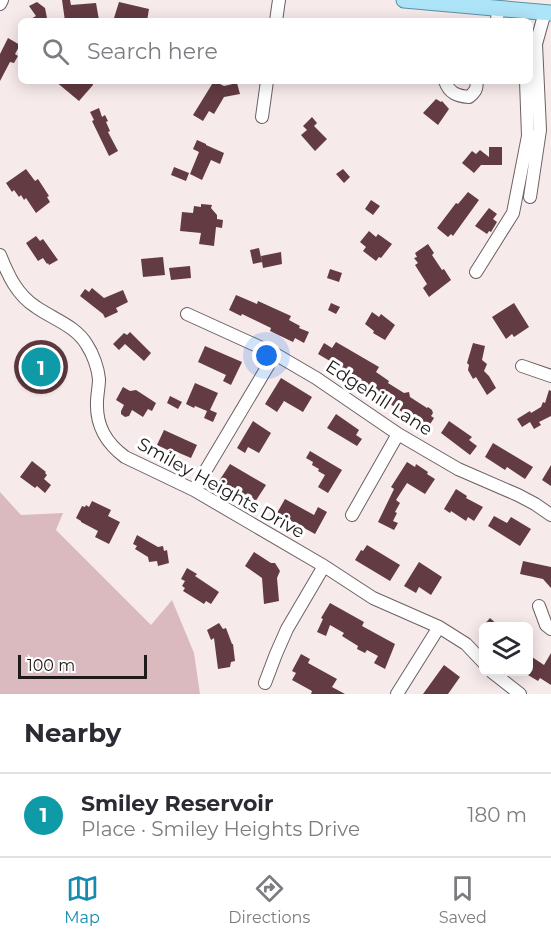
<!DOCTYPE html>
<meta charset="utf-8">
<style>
body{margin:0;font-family:Montserrat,sans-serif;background:#f7f7f7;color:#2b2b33}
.controls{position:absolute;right:18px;bottom:18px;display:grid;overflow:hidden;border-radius:9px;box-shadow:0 3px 15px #0003}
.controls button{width:54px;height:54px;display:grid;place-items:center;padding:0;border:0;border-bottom:2px solid #e1e1e2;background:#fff;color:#2b2b33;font:30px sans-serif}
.scale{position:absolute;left:18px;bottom:15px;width:129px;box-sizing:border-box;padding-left:6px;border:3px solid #1e1a1a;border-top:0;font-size:16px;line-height:21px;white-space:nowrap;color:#1e1a1a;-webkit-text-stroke:4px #fff;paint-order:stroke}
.you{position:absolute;left:267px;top:356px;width:21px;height:21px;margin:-15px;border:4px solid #fff;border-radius:50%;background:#1a73e8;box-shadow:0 0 0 9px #1a73e833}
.badge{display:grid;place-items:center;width:39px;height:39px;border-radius:50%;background:#148caf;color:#fff;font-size:20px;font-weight:700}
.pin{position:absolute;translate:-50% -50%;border:3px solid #fff;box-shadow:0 2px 6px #0006}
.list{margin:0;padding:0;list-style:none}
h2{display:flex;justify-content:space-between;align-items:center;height:78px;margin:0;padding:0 24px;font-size:26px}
h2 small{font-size:20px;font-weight:400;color:#7c7c81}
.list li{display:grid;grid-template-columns:39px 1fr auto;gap:18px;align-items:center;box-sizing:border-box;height:84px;padding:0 24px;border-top:2px solid #e1e1e2}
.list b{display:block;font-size:22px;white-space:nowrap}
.list p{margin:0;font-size:20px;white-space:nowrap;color:#7c7c81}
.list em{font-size:20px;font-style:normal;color:#7c7c81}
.icon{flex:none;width:33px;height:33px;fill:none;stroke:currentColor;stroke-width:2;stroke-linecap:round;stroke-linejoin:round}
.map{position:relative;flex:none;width:551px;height:694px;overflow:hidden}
.search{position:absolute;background:#fff;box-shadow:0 3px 15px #0003;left:18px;right:18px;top:18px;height:66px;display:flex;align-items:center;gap:15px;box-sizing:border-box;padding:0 21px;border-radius:9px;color:#7c7c81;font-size:22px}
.sheet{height:162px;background:#fff}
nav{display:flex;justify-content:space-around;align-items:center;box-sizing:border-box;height:84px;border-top:2px solid #e1e1e2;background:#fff;font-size:16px;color:#7c7c81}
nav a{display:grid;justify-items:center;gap:3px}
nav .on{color:#148caf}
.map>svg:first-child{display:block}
</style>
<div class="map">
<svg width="551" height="694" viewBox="0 0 551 694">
<rect width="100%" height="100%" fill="#f7eaeb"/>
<path fill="#dababe" d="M 0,492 L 21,515 L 63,513 L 56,530 L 151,625 L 172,600 L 194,653 L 200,694 L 0,694 Z"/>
<path fill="#633b42" d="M 62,0 L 70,0 L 71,5 L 96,3 L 99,20 L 65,21 Z
M 37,2 L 45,8 L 47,18 L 41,21 L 27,21 L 36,16 L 29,6 Z
M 119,2 L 149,9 L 147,21 L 124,21 L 114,18 Z
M 8,38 L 20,45 L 15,54 L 18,56 L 14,63 L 10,62 L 0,81 L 0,54 Z
M 55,81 L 92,81 L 93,85 L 79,101 Z
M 214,81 L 224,86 L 237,83 L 240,94 L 224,97 L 214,114 L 209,111 L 203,121 L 193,115 Z
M 436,99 L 441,102 L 442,101 L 449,109 L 438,125 L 423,113 Z
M 99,108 L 102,117 L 105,115 L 108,121 L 106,122 L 110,131 L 108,132 L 118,151 L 109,156 L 92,121 L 94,120 L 90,112 Z
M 312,117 L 317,123 L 314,126 L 327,139 L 315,151 L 301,135 L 307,130 L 303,126 Z
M 197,140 L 206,144 L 206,145 L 224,153 L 220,164 L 211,160 L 202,180 L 190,174 L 199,152 L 193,149 Z
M 489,147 L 502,147 L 502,165 L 481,165 L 474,173 L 462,163 L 472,151 L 476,154 L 480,150 L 489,157 Z
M 174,167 L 189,173 L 186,181 L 171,175 Z
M 26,169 L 35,181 L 38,179 L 49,196 L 47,197 L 50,202 L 36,213 L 26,198 L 24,200 L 21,195 L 19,197 L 14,190 L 12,192 L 6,183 Z
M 343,169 L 350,177 L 344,183 L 336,174 Z
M 468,192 L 479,200 L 453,236 L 451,234 L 448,237 L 437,228 L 456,203 L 458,204 Z
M 371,200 L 380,206 L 373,215 L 365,209 Z
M 201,204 L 212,205 L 211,208 L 217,215 L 217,219 L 223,220 L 222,228 L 216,227 L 214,246 L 199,244 L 201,233 L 180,231 L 182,212 L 193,213 L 194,206 L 201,207 Z
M 489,208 L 497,214 L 493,219 L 497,222 L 491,232 L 489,231 L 487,234 L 475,226 Z
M 369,231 L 376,237 L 378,234 L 392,244 L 381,258 L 379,257 L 376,261 L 363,251 L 366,247 L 360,242 Z
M 36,236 L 40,241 L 43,239 L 58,260 L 49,265 L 48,263 L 47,264 L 43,258 L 38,261 L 26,243 Z
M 428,244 L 434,253 L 432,255 L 442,270 L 444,269 L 451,280 L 429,297 L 423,288 L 427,284 L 415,265 L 418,263 L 414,258 L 417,257 L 415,253 Z
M 259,248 L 262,262 L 253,264 L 250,250 Z
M 281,252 L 282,264 L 263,268 L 261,256 Z
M 163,257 L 165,275 L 143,277 L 141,259 Z
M 190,266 L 191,278 L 171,280 L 169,268 Z
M 330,269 L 342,273 L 339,282 L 327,278 Z
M 92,288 L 104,298 L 123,290 L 128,302 L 116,308 L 118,312 L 105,318 L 103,314 L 80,296 L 85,289 L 89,292 Z
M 236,295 L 257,304 L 258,301 L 291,316 L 289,320 L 300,326 L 299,328 L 309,332 L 304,343 L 295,338 L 293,342 L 270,331 L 271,328 L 242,314 L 241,316 L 229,310 Z
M 331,303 L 340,307 L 336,314 L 328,310 Z
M 514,303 L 529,327 L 514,337 L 512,334 L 506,339 L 492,317 Z
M 372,312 L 379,317 L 381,314 L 395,325 L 385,340 L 373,333 L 374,331 L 365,324 Z
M 130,332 L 151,353 L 144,361 L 125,344 L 119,350 L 113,344 L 124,333 L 127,335 Z
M14 367a27 27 0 1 1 54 0a27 27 0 1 1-54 0Z
M 336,342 L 379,367 L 376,372 L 389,381 L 388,383 L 404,393 L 409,392 L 410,397 L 427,408 L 428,407 L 432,410 L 433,413 L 431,416 L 434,418 L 427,429 L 355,380 L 357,377 L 318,354 L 324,343 L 332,348 Z
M 473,343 L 485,346 L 482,360 L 487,364 L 484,371 L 489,376 L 496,388 L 487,395 L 476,377 L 473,379 L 468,370 L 469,365 L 467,363 Z
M 205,346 L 242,362 L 231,385 L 223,381 L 226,375 L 198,362 Z
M 281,378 L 312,397 L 303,412 L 284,401 L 277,412 L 265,404 Z
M 195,383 L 218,393 L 210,410 L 217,413 L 213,422 L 204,418 L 207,411 L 195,406 L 194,408 L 186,404 Z
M 123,387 L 130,391 L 136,390 L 156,403 L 152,411 L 148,409 L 143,417 L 132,410 L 129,416 L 125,417 L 121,414 L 121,411 L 124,405 L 116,400 Z
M 549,390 L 551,391 L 551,416 L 539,422 L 541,425 L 534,429 L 530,422 L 522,427 L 517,419 L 530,411 L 531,413 L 541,407 L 543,402 L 545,403 Z
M 170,396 L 182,402 L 178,409 L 167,403 Z
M 336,414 L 359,430 L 356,435 L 362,439 L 357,446 L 327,428 Z
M 253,421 L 271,433 L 259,453 L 248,447 L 245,453 L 237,448 Z
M 449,421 L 472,437 L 469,440 L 477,446 L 470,455 L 441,433 Z
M 164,430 L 197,445 L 191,458 L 177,452 L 176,454 L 157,445 Z
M 493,443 L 533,467 L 525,479 L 507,467 L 505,470 L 485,457 Z
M 310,451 L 342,470 L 328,493 L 318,487 L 325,475 L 318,471 L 319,469 L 312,465 L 313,462 L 306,458 Z
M 32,461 L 46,472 L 45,473 L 47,475 L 44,479 L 51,485 L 45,493 L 37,486 L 35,488 L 20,477 Z
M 407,462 L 415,467 L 416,464 L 428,472 L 427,474 L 435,479 L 425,494 L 407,483 L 396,500 L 400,503 L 395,512 L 397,513 L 393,521 L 398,523 L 394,530 L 378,522 L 394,489 L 391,487 Z
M 230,464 L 266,485 L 255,502 L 219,481 Z
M 551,465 L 551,486 L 542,480 Z
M 456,489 L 467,496 L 466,498 L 483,507 L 474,521 L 468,517 L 466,521 L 451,511 L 450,513 L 444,509 Z
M 285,499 L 314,515 L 318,507 L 327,512 L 315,534 L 277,513 Z
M 92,501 L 111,510 L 108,516 L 120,522 L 109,544 L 95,537 L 98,531 L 81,522 L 81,521 L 76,518 L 82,506 L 85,507 L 86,505 L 89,507 Z
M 494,516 L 507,523 L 511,517 L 531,529 L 520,546 L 488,526 Z
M 137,535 L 158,547 L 163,546 L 164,551 L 167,550 L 169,563 L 158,566 L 157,561 L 149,562 L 148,557 L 135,549 L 137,546 L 133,544 Z
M 367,545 L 400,565 L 390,581 L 355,560 L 361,550 L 363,551 Z
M 254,552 L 271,563 L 275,563 L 280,571 L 277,578 L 279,601 L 264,604 L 262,578 L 245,566 Z
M 523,561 L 551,567 L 551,588 L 543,579 L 520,574 Z
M 419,562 L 442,577 L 431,595 L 419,587 L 416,593 L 404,586 Z
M 187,568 L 197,574 L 195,576 L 219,592 L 211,604 L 206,601 L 204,604 L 183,591 L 185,588 L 182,586 L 185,581 L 181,579 Z
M 330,603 L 364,622 L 362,626 L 395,644 L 385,669 L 374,663 L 378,656 L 367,650 L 365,653 L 357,649 L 358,646 L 342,636 L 344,633 L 330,625 L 326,636 L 317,632 L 323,619 L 321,618 Z
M 490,618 L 500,627 L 482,627 Z
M 219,623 L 223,629 L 226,628 L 232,644 L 233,644 L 235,661 L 231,662 L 230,667 L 218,669 L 214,638 L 211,640 L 207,630 Z
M 551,653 L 551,685 L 540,678 L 538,681 L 528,675 L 528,663 L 532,657 L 544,665 Z
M 301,654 L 310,659 L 308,663 L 337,679 L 332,687 L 345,694 L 311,694 L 312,691 L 292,680 L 296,673 L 292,671 Z
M 444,665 L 460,677 L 448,694 L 423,694 Z"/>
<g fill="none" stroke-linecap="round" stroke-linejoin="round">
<defs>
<path id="minor" d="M 0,4 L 2,0
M 276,21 L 279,0
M 497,21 L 498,8
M 445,81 C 449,93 457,96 469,97 C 475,92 478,88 476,81
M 262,117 L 267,81
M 530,197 L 540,130 L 536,44 L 545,12
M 0,255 C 8,275 17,295 36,307 C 53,319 76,326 87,345 C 93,354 98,368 99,379 C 99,387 97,395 97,402 C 96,426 106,443 125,457 L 194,490 L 324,566 L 373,598 L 439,627 L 466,644 L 484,663
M 476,272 L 513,213 L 528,136 L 526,81
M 187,314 L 275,354 L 316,378 L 398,434 L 458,469 L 518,495 L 535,504 L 551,515
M 522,366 L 551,376
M 194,490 L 275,354
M 352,515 L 398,434
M 539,606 L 546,625 L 551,629
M 492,672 L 520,694
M 265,683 L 276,654 L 287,629 L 324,566
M 397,694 L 439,627"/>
<path id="major" d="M 404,0 L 551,13"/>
</defs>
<use href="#minor" stroke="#6c6162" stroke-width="14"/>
<use href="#major" stroke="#5892a7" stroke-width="17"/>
<use href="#minor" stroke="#fff" stroke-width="12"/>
<use href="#major" stroke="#aee4f8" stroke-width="15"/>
</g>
<g text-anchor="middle" stroke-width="6" stroke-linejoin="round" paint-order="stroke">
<g font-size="18" fill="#1e1a1a" stroke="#fff">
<text transform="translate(379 398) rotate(33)" y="6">Edgehill Lane</text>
<text transform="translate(221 488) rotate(29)" y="6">Smiley Heights Drive</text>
</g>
</g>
</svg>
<div class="controls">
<button><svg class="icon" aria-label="layers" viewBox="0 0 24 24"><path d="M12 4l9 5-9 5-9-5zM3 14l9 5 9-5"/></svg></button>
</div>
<div class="scale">100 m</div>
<div class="you"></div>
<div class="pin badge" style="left:41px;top:367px;background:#0f9aa8">1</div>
<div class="search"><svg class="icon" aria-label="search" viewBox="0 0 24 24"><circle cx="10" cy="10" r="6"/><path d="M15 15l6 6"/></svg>Search here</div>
</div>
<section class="sheet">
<h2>Nearby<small></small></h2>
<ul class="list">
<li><span class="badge" style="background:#0f9aa8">1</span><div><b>Smiley Reservoir</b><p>Place · Smiley Heights Drive</p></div><em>180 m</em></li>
</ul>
</section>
<nav>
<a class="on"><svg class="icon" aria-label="map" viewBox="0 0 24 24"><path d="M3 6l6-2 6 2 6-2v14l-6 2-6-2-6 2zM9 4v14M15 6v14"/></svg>Map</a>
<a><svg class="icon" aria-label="directions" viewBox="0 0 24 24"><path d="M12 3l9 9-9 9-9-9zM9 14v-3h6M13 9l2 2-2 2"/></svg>Directions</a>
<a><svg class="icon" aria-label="saved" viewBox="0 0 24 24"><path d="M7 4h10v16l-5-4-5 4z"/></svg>Saved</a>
</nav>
